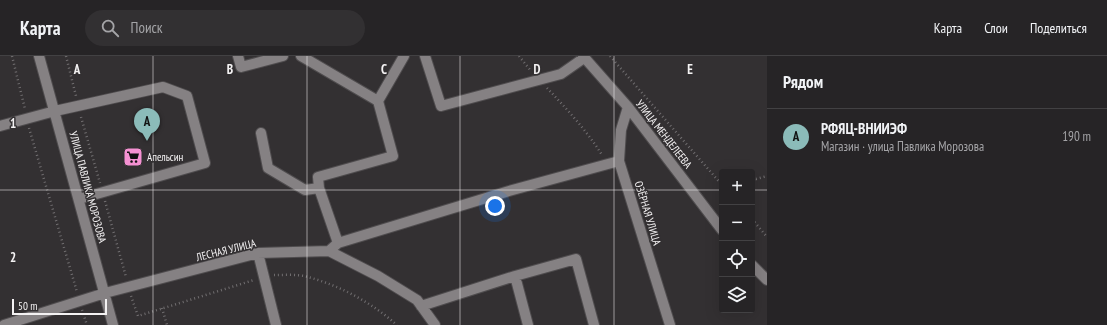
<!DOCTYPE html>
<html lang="ru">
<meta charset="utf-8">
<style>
body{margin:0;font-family:"PT Sans Narrow",sans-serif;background:#323032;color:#f1f3f6}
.controls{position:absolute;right:12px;bottom:12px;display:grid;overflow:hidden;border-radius:4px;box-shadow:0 4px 16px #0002}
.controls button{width:36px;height:36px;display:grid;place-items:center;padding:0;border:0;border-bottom:1px solid #424143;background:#262426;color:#f1f3f6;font:20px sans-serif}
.scale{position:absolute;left:12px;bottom:10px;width:95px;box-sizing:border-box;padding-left:4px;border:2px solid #f4f2f3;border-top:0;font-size:11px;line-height:14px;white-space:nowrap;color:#f4f2f3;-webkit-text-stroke:3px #333032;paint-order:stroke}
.you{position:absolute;left:495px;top:150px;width:14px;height:14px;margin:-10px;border:3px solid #fff;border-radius:50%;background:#1a73e8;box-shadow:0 0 0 6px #1a73e833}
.badge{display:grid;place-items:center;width:26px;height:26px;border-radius:50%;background:#8bbbb9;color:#111;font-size:13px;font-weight:700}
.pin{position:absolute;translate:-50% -33px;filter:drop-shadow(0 1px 2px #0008)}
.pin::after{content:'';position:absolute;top:21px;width:14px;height:12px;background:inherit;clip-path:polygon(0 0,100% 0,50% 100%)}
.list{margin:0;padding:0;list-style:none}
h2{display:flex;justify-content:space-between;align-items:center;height:52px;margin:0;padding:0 16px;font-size:17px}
h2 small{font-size:13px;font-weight:400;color:#a4a4a7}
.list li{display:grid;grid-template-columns:26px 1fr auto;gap:12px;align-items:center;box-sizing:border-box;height:56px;padding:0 16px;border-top:1px solid #424143}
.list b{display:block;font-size:15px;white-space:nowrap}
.list p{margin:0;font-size:13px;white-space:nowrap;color:#a4a4a7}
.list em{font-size:13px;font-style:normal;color:#a4a4a7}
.icon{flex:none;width:22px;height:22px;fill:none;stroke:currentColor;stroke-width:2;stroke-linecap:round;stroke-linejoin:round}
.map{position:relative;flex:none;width:767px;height:269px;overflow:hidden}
header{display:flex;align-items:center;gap:24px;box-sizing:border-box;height:56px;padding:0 20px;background:#262426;border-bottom:1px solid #424143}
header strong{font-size:19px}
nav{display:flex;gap:22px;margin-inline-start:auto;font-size:14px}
.search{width:280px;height:36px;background:#323032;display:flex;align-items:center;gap:10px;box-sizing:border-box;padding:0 14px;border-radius:22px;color:#a4a4a7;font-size:15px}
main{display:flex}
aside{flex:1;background:#262426}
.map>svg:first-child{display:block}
</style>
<header>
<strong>Карта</strong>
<div class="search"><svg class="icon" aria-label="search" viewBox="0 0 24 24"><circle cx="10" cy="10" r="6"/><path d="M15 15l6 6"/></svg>Поиск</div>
<nav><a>Карта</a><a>Слои</a><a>Поделиться</a></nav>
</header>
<main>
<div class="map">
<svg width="767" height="269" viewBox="0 0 767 269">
<rect width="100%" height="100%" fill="#333032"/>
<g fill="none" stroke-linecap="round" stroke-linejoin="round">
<defs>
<path id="minor" d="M 39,0 L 113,269
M 238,0 L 241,11 L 283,0
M 301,0 L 378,45 L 393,100 L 318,121 L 319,132
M 425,0 L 441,50 L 561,18 L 584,2
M 583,0 L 628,51 L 722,174
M 378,45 L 404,0
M 628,51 L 621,74 L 619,105 L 670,269
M 0,70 L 55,55 L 163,31 L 187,40 L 205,107 L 79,143
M 261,77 L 268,112 L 305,134 L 319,132 L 338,187
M 329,195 L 338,187 L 509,135 L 619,105
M 258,197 L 276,269
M 752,209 L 767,224
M 515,220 L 576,203 L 594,269
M 421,250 L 515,220 L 528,269
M 4,269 L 105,237 L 258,197 L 329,195 L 378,220 L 417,244 L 435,269"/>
</defs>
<use href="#minor" stroke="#4f4c4e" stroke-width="12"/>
<path stroke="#716e70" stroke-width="2.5" stroke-dasharray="1 3" stroke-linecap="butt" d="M 12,0 L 25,53
M 66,0 L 76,40
M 519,0 L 531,15
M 610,0 L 722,129
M 547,32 C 566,52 587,75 602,99
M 81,61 L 100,127
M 29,72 L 77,236
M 752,122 L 756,123 L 767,120
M 105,145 L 126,221
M 752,163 L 767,181
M 274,219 C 285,219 298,218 308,221 C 341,230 372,247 397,269
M 131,240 L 138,260 L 254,224
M 162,252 L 167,269
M 82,254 L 87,269"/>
<use href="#minor" stroke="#858183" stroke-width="10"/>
</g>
<path fill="none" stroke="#f4f2f3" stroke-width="1" stroke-opacity="0.55" d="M 153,0 L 153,269M 307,0 L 307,269M 460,0 L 460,269M 614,0 L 614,269M 0,134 L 722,134M 752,134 L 767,134"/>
<defs>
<symbol id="supermarket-square" viewBox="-11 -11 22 22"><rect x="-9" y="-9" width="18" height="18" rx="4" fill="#f591d2" stroke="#333032"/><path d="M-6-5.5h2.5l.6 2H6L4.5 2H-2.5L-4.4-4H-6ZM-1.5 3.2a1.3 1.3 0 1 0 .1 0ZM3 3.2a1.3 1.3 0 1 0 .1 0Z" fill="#111"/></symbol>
</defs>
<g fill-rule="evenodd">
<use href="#supermarket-square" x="122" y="90" width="22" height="22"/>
</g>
<g text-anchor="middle" stroke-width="3" stroke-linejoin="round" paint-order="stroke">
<g font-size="11" fill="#f4f2f3" stroke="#333032">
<text transform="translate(664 78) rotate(52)" y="4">УЛИЦА МЕНДЕЛЕЕВА</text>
<text transform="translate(88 131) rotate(75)" y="4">УЛИЦА ПАВЛИКА МОРОЗОВА</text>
<text transform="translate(648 157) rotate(73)" y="4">ОЗЁРНАЯ УЛИЦА</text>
<text transform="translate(226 194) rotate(-14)" y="4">ЛЕСНАЯ УЛИЦА</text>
</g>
<g font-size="11" fill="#f4f2f3" stroke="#333032" text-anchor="start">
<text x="147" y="105">Апельсин</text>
</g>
</g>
<g font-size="13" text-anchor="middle" font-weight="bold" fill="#f4f2f3" stroke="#333032" stroke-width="3" stroke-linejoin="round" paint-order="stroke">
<text x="77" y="18">A</text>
<text x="230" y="18">B</text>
<text x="384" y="18">C</text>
<text x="537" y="18">D</text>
<text x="690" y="18">E</text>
<text x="13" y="72">1</text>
<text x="13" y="206">2</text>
</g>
</svg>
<div class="controls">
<button>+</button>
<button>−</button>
<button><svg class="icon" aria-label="locate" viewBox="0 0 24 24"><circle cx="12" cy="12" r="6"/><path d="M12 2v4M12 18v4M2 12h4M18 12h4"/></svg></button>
<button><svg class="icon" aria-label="layers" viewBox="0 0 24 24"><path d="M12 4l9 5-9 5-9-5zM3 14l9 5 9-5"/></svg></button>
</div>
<div class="scale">50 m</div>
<div class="you"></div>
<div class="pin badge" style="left:147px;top:85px">A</div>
</div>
<aside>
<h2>Рядом<small></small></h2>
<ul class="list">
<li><span class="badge">A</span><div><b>РФЯЦ-ВНИИЭФ</b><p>Магазин · улица Павлика Морозова</p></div><em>190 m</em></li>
</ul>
</aside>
</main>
